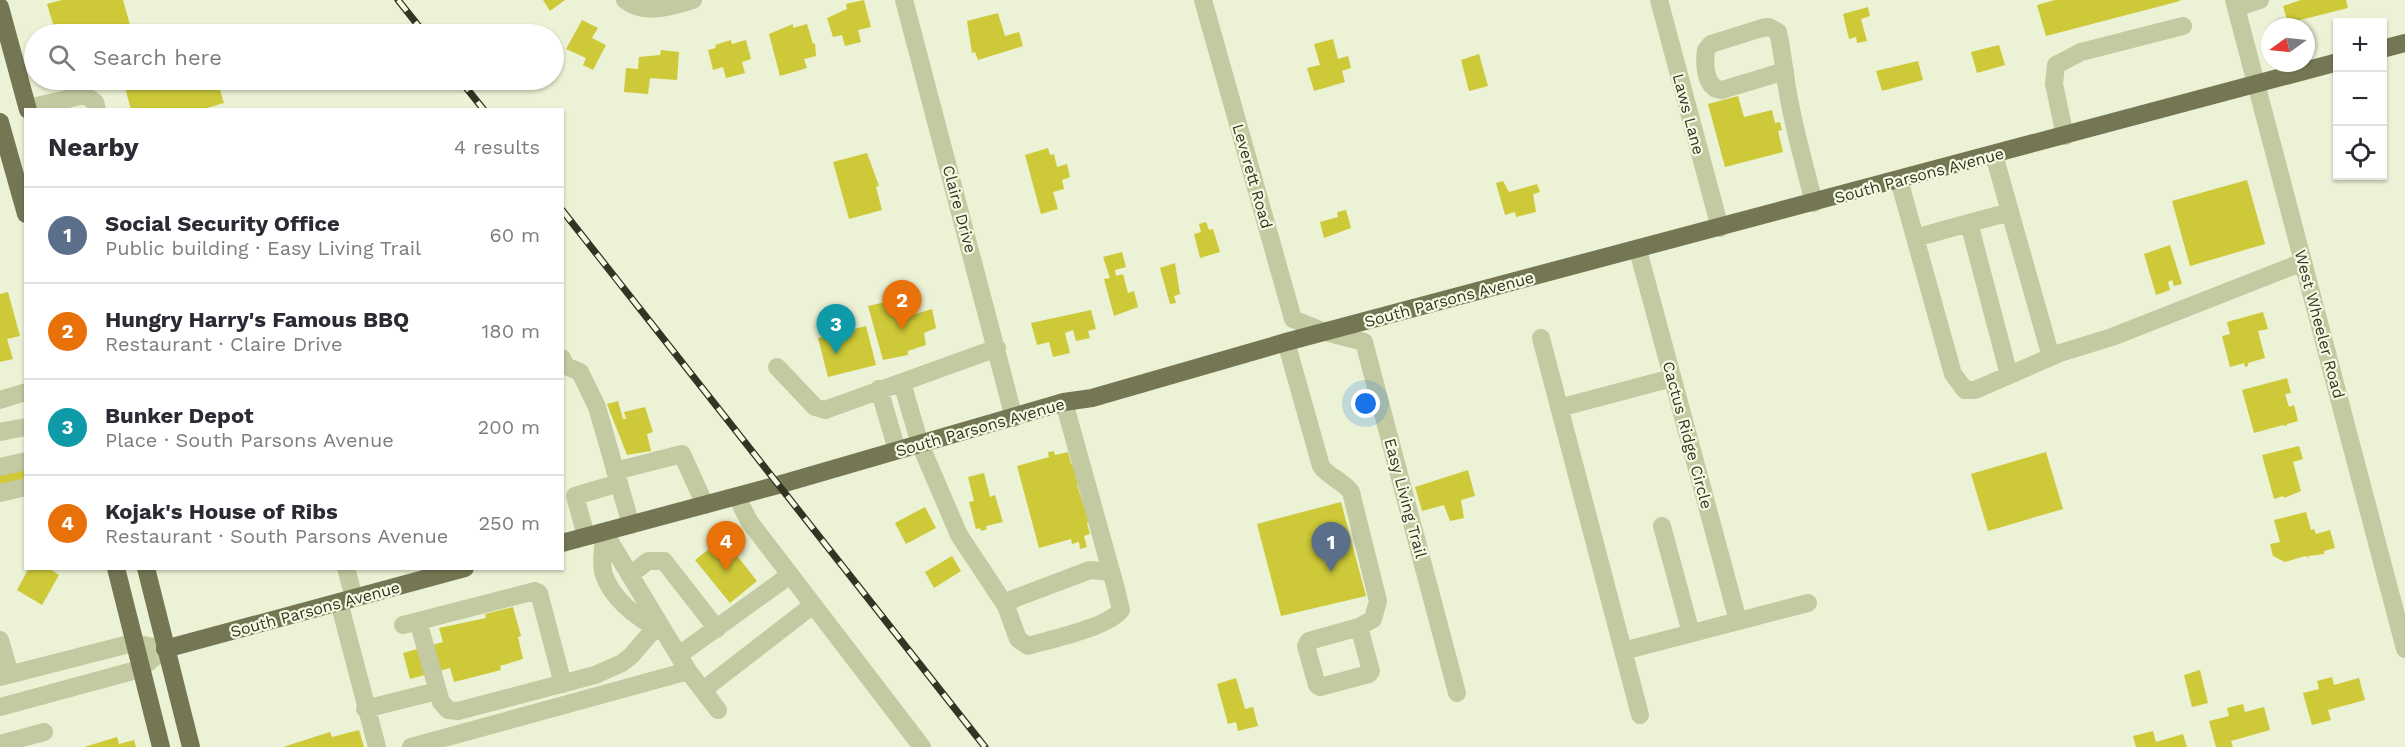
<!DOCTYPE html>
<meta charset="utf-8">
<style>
body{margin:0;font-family:"Work Sans",sans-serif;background:#f2f2f3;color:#2b2b33}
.controls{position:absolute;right:18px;top:18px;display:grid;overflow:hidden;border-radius:0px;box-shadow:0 2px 4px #0004}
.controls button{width:54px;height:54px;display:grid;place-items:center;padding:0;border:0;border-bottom:2px solid #e1e1e2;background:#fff;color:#2b2b33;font:30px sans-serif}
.compass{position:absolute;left:2261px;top:18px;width:54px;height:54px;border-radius:50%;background:#fff;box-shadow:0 2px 4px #0004;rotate:255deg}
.you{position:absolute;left:1366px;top:404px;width:21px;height:21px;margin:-15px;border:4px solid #fff;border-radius:50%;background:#1a73e8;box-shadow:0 0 0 9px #1a73e833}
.badge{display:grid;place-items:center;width:39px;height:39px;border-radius:50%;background:#182557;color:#fff;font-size:20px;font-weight:700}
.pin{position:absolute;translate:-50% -50px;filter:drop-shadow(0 2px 3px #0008)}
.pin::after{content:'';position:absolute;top:32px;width:21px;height:18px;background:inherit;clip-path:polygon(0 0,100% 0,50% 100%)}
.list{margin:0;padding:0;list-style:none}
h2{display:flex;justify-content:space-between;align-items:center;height:78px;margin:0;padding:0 24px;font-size:26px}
h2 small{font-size:20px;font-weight:400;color:#7c7c81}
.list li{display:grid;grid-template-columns:39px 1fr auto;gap:18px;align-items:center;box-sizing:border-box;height:96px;padding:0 24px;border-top:2px solid #e1e1e2}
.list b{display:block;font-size:22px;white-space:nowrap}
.list p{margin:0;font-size:20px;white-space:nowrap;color:#7c7c81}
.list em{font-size:20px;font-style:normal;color:#7c7c81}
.icon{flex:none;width:33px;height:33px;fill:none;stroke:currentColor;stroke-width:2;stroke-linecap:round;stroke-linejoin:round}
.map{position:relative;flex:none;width:2405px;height:747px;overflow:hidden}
.search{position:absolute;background:#fff;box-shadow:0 2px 4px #0004;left:24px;top:24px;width:540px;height:66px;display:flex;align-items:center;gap:15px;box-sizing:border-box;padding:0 21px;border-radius:33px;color:#7c7c81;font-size:22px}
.panel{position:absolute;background:#fff;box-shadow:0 2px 4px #0004;left:24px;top:108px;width:540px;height:462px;border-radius:0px}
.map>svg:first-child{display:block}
</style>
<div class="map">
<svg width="2405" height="747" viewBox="0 0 2405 747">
<rect width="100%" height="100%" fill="#ebf2d5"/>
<path fill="#cdc938" d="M 62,0 L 123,0 L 132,32 L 56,34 L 47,4 Z
M 543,0 L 565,0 L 550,11 Z
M 864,0 L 871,27 L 858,30 L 861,42 L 845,46 L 842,35 L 833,37 L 827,18 L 847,9 L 846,4 Z
M 2055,0 L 2180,0 L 2180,1 L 2046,36 L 2037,5 Z
M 2301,0 L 2346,0 L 2348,8 L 2288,23 L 2283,6 Z
M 1868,7 L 1870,16 L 1861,19 L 1867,41 L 1857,43 L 1856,37 L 1849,39 L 1843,14 Z
M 998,13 L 1005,36 L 1019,32 L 1023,46 L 978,60 L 975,52 L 972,53 L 967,21 Z
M 582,20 L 598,28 L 592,38 L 606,45 L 593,70 L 583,65 L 586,58 L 566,49 Z
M 793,24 L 793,28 L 807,24 L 813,44 L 815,43 L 816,56 L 804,59 L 807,68 L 780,76 L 769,34 Z
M 1333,39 L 1338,59 L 1348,56 L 1351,68 L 1342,71 L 1345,82 L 1314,91 L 1307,68 L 1320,65 L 1314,44 Z
M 731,40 L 732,44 L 746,40 L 751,59 L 742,62 L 745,73 L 726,78 L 723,67 L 713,70 L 708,50 L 716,48 L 715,45 Z
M 1999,45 L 2005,65 L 1977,73 L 1971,52 Z
M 661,50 L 679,52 L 677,80 L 650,78 L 648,94 L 624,92 L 626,68 L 638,69 L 639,57 L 660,55 Z
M 1479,54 L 1488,86 L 1469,91 L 1461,60 Z
M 1918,61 L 1923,80 L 1882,91 L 1876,71 Z
M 123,80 L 217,80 L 224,103 L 200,110 L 131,110 Z
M 1738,96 L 1744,117 L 1772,110 L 1775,123 L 1780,122 L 1782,130 L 1778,131 L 1783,152 L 1725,167 L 1708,104 Z
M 1048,148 L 1050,155 L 1054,154 L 1057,167 L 1067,164 L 1070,177 L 1062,180 L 1064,189 L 1053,192 L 1058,209 L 1041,214 L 1025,155 Z
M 867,153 L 879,186 L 876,187 L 882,210 L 849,219 L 833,162 Z
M 2247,180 L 2265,244 L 2190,266 L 2172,201 Z
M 1503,181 L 1509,192 L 1537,184 L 1540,192 L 1533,194 L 1536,212 L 1516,217 L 1515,212 L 1505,215 L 1496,183 Z
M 1346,210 L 1351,228 L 1324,238 L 1320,222 L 1338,217 L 1337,212 Z
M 1206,222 L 1209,230 L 1213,229 L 1220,252 L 1200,258 L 1194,234 L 1201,232 L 1199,224 Z
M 2170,245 L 2182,284 L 2174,286 L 2172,280 L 2168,282 L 2170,290 L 2156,295 L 2144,254 Z
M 1122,252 L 1126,267 L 1115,270 L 1116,276 L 1123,274 L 1128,293 L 1134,291 L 1138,307 L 1114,316 L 1104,279 L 1110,278 L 1103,257 Z
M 1175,263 L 1180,294 L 1174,296 L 1176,303 L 1170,304 L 1160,268 Z
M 8,292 L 20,336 L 7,339 L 13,359 L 0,362 L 0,294 Z
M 907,297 L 909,316 L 932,309 L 936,328 L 924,333 L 926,345 L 908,351 L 908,355 L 883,360 L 868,306 Z
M 1091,310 L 1096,329 L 1088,331 L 1090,338 L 1076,341 L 1073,330 L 1065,333 L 1070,353 L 1053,357 L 1049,342 L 1037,345 L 1031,323 Z
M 2263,312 L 2268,329 L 2258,331 L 2265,358 L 2248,363 L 2248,366 L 2245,367 L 2244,363 L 2230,367 L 2222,336 L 2230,334 L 2227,322 Z
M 866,326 L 876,365 L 828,377 L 818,338 Z
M 2287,378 L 2291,393 L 2285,394 L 2289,407 L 2294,405 L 2298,421 L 2287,424 L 2287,426 L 2283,425 L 2254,433 L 2242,390 Z
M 618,401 L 623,419 L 626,419 L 624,412 L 645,407 L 653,432 L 647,434 L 651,451 L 627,455 L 607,404 Z
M 2299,446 L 2303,459 L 2293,462 L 2301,491 L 2284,498 L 2283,496 L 2274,499 L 2262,455 Z
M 1054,451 L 1055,455 L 1068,452 L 1071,464 L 1073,463 L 1079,484 L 1077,485 L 1089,522 L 1087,523 L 1090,534 L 1084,536 L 1087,547 L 1080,549 L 1079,542 L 1072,544 L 1071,539 L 1039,548 L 1017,466 L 1049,457 L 1048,452 Z
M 2046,452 L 2063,509 L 1988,531 L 1971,474 Z
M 26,468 L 26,480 L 0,487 L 0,475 Z
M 1468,470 L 1475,496 L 1461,500 L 1464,518 L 1450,521 L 1444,505 L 1422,511 L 1415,487 Z
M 984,473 L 990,497 L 995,495 L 1003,522 L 986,526 L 987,529 L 981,531 L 980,528 L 976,529 L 969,502 L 974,501 L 968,477 Z
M 1341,502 L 1366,596 L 1281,616 L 1257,524 Z
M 925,507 L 936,528 L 906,544 L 895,523 Z
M 2306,512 L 2311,530 L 2314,529 L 2316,534 L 2330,530 L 2335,548 L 2324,551 L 2324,554 L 2308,556 L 2309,558 L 2305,556 L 2285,562 L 2273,556 L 2270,544 L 2280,542 L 2274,520 Z
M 723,538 L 757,581 L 730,603 L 695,560 Z
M 952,556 L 961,571 L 934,588 L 925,572 Z
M 29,568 L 49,568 L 59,575 L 42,605 L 17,590 Z
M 513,607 L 521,636 L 518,637 L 523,659 L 500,666 L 501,670 L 454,682 L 450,668 L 410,679 L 403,653 L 443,642 L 439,628 L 486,618 L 485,614 Z
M 2200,670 L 2208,703 L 2192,707 L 2184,675 Z
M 2332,677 L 2334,685 L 2359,678 L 2365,700 L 2328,710 L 2331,720 L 2312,725 L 2303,693 L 2319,689 L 2317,681 Z
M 1236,678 L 1245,709 L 1253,707 L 1258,726 L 1238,731 L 1236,722 L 1228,724 L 1217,684 Z
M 2243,704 L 2245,712 L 2264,707 L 2270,730 L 2231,741 L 2233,747 L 2216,747 L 2209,721 L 2229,716 L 2227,708 Z
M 359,730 L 364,747 L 283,747 L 330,732 L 332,737 Z
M 2153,731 L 2156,742 L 2183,734 L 2187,747 L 2136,747 L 2133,736 Z
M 117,737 L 119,744 L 134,740 L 136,747 L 84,747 Z"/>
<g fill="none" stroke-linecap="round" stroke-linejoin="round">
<path stroke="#c3caa1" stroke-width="18" d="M 625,0 C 645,16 671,6 693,0
M 904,0 L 1014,418
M 1203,0 L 1293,319 L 1325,332 L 1364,342 L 1457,693
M 1659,0 L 1720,228
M 2234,0 L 2405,649
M 2236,8 L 2260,0
M 1785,71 L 1722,90 C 1705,89 1704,64 1706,50 L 1711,44 L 1762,28 L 1769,27 L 1778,32 C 1783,53 1784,73 1788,93 C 1794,130 1805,166 1814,203
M 28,108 L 85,95 L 95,102 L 97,110
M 2065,136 L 2054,84 L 2056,65 L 2081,52 L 2183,26
M 1994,155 L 2051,357
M 1899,180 L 1953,374 L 1965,390 L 1975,390 L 2060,353 L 2112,337 L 2303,262
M 1969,223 L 2010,212
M 1915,238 L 1969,223 L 2009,375
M 1638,250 L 1738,621
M 1541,338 L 1640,715
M 1286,342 L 1321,466 C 1326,475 1343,481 1351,492 L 1378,601 L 1373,619 L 1359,627 L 1309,641 L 1306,646 L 1317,685 L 1320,687 L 1369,674 L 1371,671 L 1359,627
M 562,358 L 566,366 L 580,372 L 597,407 L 631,525
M 777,367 L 815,407 L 825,410 L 997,348
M 902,383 L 920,444 L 959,535 L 1006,606
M 879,389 L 897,450
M 0,400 L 26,392
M 1064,402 L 1116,589 L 1121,610 C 1107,628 1051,639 1028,646 L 1018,639 L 1006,606 L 1013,599 L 1090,570 L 1111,572
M 1559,408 L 1672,378
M 0,432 L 26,427
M 0,467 L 26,461
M 615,471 L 682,454 L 705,505
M 0,493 L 26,487
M 737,497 L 749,521 L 922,747
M 1662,526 L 1691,633
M 604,532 L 688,671 L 718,710
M 604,533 C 604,545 600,564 604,575 C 613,601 642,621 665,633
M 586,536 L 575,496 L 619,483
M 346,568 L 354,598
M 630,575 L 648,561 L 664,561 L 717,629
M 339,602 L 377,747
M 418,621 L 441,702 L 448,710 L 458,711 L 595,675 L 622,663 L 631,656 L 655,628
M 403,625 L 535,591 L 539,593 L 563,684
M 0,640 L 10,674
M 1623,651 L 1808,603
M 679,655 L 790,575
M 0,677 L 133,643 L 165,649
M 703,690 L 813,605
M 0,707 L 140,669 L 165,649
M 365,709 L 437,691
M 0,744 L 44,732
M 411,747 L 688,671"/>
<path stroke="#757754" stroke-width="18" d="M 0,7 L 28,110
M 2382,49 L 2405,43
M 0,122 L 26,214
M 562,543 L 778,485 L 1064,402 L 1092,398 L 1286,342 L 2338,62
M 116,568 L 161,747
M 146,568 L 191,747
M 165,649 L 465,568"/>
<defs>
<path id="rail" d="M 398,0 L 425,34
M 460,80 L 484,110
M 562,210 L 985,747"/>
</defs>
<use href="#rail" stroke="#333424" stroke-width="7"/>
<use href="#rail" stroke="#f3fae1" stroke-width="4.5" stroke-dasharray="14" stroke-linecap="butt"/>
</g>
<g text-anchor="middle" stroke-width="4.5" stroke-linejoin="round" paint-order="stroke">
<g font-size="16" fill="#333424" stroke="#f3fae1">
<text transform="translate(1689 114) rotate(75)" y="6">Laws Lane</text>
<text transform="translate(1919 175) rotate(-15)" y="6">South Parsons Avenue</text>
<text transform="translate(1253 176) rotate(74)" y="6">Leverett Road</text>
<text transform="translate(960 209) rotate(75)" y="6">Claire Drive</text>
<text transform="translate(1449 299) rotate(-15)" y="6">South Parsons Avenue</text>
<text transform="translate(2320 324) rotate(75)" y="6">West Wheeler Road</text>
<text transform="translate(980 427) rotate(-16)" y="6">South Parsons Avenue</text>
<text transform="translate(1688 435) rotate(75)" y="6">Cactus Ridge Circle</text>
<text transform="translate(1406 498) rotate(75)" y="6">Easy Living Trail</text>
<text transform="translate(315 609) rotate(-15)" y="6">South Parsons Avenue</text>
</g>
</g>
</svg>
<div class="controls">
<button>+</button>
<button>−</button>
<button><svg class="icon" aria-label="locate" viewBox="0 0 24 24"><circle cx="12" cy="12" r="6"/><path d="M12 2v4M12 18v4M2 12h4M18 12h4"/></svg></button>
</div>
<svg class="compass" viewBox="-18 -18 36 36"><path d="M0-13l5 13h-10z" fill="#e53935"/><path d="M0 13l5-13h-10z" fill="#7c7c81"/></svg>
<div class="you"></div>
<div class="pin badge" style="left:1331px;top:572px;background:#5c6f8a">1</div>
<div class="pin badge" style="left:902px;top:330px;background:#e8710a">2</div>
<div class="pin badge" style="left:836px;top:354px;background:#0f9aa8">3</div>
<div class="pin badge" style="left:726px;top:571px;background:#e8710a">4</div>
<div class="search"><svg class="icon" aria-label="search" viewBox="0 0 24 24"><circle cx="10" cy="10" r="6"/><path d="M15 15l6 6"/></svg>Search here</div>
<section class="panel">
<h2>Nearby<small>4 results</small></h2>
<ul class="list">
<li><span class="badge" style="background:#5c6f8a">1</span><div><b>Social Security Office</b><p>Public building · Easy Living Trail</p></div><em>60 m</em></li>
<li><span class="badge" style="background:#e8710a">2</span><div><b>Hungry Harry's Famous BBQ</b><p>Restaurant · Claire Drive</p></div><em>180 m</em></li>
<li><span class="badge" style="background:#0f9aa8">3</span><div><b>Bunker Depot</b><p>Place · South Parsons Avenue</p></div><em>200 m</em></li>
<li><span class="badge" style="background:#e8710a">4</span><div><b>Kojak's House of Ribs</b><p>Restaurant · South Parsons Avenue</p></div><em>250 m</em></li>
</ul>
</section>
</div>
